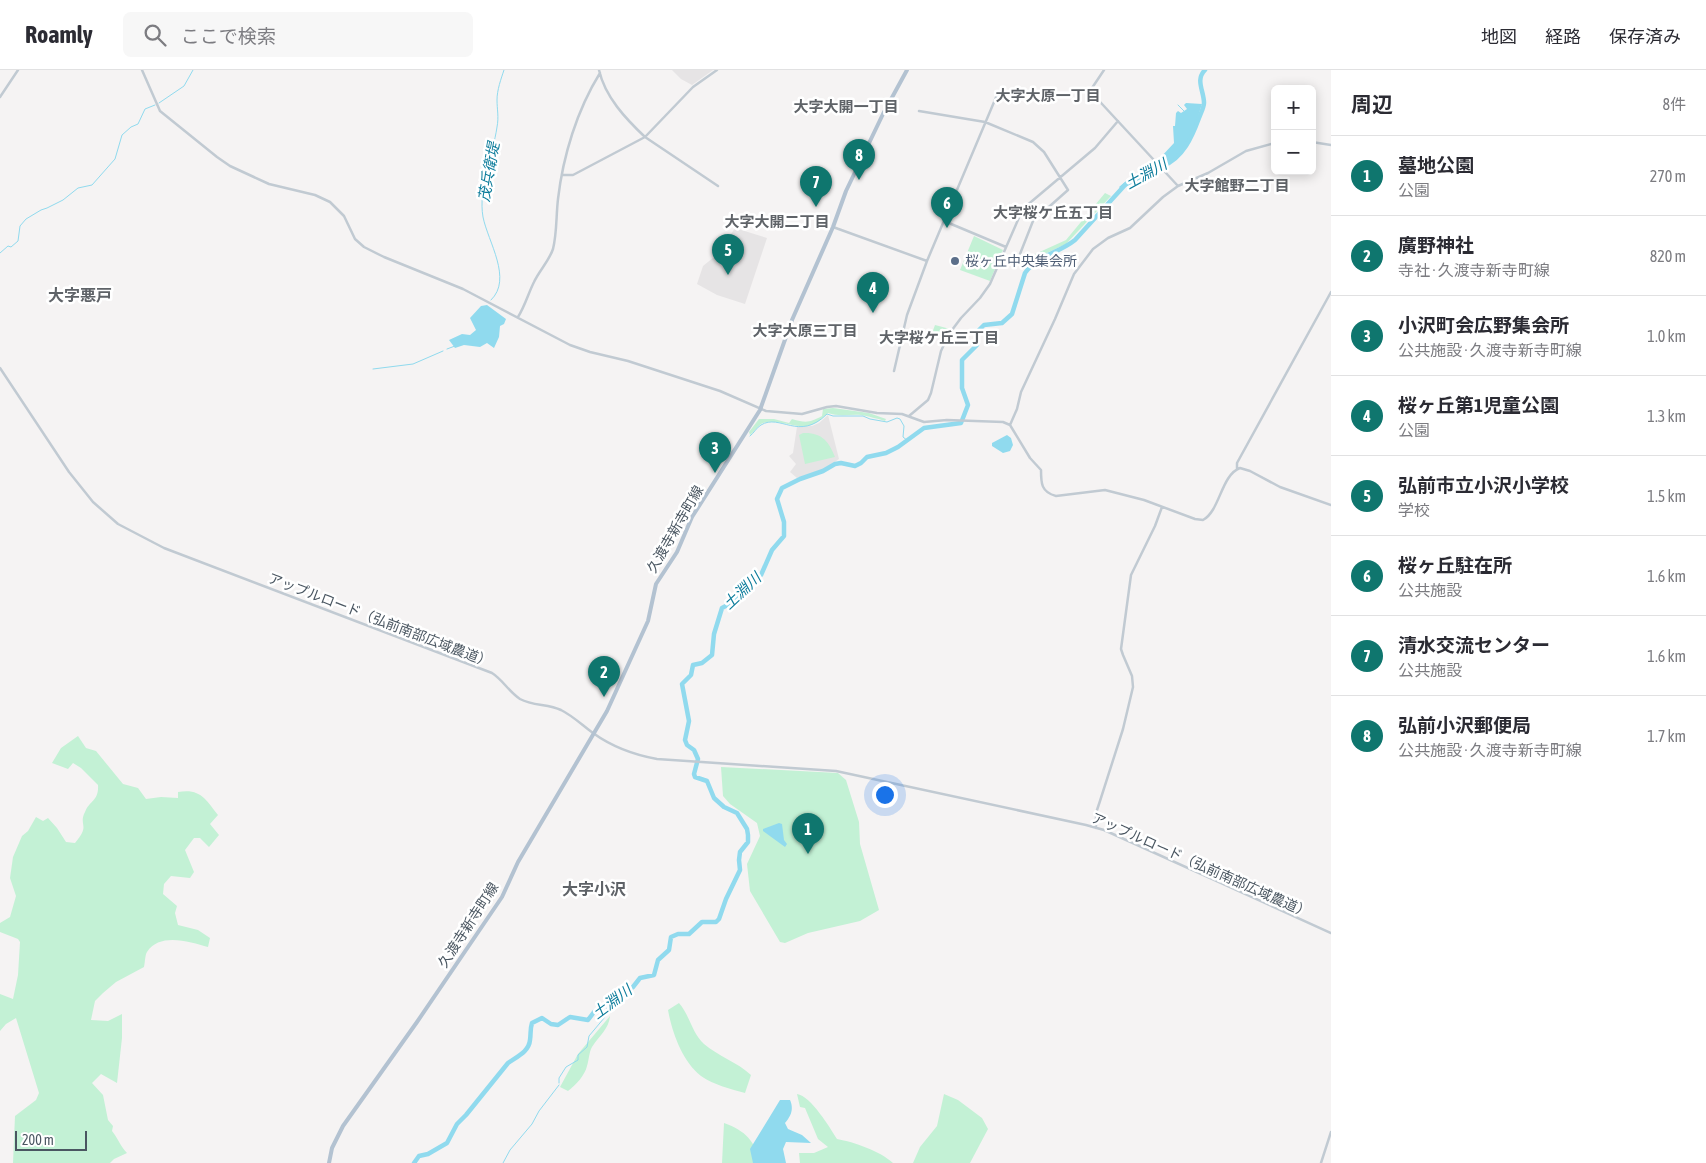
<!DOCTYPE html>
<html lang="ja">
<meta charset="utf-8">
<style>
body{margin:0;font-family:"Asap Condensed","Noto Sans JP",sans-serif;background:#f7f7f7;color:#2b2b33}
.controls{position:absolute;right:15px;top:15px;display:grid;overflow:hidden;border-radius:8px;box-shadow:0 2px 12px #0003}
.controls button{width:45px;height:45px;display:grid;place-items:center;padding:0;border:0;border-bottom:1px solid #e1e1e2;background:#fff;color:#2b2b33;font:25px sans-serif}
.scale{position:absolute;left:15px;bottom:12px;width:72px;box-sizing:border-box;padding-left:5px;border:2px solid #4a5661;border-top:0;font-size:14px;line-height:18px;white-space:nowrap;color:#4a5661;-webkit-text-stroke:4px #fff;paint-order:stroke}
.you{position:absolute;left:884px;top:724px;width:18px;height:18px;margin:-12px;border:4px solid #fff;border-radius:50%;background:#1a73e8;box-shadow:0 0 0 8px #1a73e833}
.badge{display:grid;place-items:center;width:32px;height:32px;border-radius:50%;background:#0f766e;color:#fff;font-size:16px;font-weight:700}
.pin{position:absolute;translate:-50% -41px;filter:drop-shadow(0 1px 2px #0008)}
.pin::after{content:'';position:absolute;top:26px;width:18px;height:15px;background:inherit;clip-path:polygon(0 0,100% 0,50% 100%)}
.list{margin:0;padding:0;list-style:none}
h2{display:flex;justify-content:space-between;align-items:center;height:65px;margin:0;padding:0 20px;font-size:21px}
h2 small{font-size:16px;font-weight:400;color:#7c7c81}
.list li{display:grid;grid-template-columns:32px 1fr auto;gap:15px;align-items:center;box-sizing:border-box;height:80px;padding:0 20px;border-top:1px solid #e1e1e2}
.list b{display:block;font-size:19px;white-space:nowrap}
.list p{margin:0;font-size:16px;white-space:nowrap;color:#7c7c81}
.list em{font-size:16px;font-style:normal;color:#7c7c81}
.icon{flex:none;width:28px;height:28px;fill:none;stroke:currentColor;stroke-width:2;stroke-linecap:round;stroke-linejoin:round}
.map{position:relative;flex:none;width:1331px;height:1093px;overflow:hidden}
header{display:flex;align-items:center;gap:30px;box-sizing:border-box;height:70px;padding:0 25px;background:#fff;border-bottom:1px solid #e1e1e2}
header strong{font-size:24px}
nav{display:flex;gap:28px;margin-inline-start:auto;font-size:18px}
.search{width:350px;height:45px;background:#f7f7f7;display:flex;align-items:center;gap:12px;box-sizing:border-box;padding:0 18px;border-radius:8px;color:#7c7c81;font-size:19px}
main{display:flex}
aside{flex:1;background:#fff}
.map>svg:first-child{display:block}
</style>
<header>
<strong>Roamly</strong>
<div class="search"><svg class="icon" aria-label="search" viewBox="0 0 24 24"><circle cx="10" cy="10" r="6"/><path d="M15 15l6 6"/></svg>ここで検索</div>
<nav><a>地図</a><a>経路</a><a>保存済み</a></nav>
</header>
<main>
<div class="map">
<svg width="1331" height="1093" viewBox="0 0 1331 1093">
<rect width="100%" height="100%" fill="#f5f3f3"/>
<path fill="#e6e4e5" d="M 672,0 L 713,0 L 692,15 L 681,9 Z
M 735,158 L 767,168 L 745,234 L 717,225 L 697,214 L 703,196 L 719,183 Z
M 828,345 L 839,389 L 824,399 L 797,408 L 790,402 L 796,394 L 789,386 L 793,383 L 797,357 L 812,356 L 819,353 Z"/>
<path fill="#c3f1d5" d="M 1105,123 L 1111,126 L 1066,174 L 1038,187 L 1033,185 L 1066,170 Z
M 974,166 L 1003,180 L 990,211 L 960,200 Z
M 935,255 L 950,259 L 944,269 L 931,266 Z
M 833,338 L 869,343 L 886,349 L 885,351 C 879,349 867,346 861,345 C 850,344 839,347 828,343 C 822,348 817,354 808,356 C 796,358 771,347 761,354 C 757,357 754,362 750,365 L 749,362 L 759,349 L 774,349 L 789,353 L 792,349 C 806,353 809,353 822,346 L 823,339 Z
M 803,363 C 821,362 829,371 835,387 L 805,394 L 799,365 Z
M 78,666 L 86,678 L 96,681 L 123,714 L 138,718 L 146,729 L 161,727 L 178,728 L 178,722 C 201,718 206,730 218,745 L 210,754 L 219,765 L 209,777 L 200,768 L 194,768 L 185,780 L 194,802 L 190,808 L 171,806 L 164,814 L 163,824 L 177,836 L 175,843 L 178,855 L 198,860 L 210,868 L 208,877 C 190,872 160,862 147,882 C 145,885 145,893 144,897 L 116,912 L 103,923 L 95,931 L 91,950 L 108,951 L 122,944 L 122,968 L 117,1013 L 101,1004 L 92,1013 L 103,1025 L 108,1050 L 113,1056 L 112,1061 C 118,1068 120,1076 127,1083 L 114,1089 L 110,1093 L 13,1093 L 15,1046 L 36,1030 L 39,1023 L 16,948 L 6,954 L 0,961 L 0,924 L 13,929 L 18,905 L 20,872 L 18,869 L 0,862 L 0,853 L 10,847 L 16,826 L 10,808 L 13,787 L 22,766 L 28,761 L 36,747 L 43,751 L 48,748 L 57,758 L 66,772 L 75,773 C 91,755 78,755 85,742 C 90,730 99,731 98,715 L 81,698 L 73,693 L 68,699 L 52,693 L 61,678 Z
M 721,697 L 838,703 L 846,710 L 859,752 L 860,774 L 879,840 L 860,851 L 808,863 L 785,873 L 780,872 L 750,821 L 747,794 L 760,766 L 757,753 L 730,734 L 723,726 Z
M 679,933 C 690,946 692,963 704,974 C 718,986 737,992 751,1005 L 745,1023 C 731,1019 714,1015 701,1006 C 682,991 672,962 668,940 Z
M 610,946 C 609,959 599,966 592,977 C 589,982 589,990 587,996 C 585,1005 576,1015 568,1021 L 560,1017 L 578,984 Z
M 797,1024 C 811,1026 830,1058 837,1069 C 854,1072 880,1081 893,1093 L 800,1093 L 799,1083 L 814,1083 L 828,1077 L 818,1069 L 805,1038 L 800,1037 Z
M 944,1024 L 958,1030 L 982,1048 L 988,1059 L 970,1093 L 913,1093 L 920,1077 L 937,1056 Z
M 724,1053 C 746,1061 755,1071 760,1093 L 722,1093 Z"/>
<path fill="#90daee" d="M 1186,33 L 1202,34 L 1191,68 L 1182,80 L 1164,98 L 1154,104 L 1121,119 L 1119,117 L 1126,111 L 1147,102 L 1163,90 L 1160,88 L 1174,73 L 1173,56 L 1175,56 L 1176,43 L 1178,41 L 1181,43 L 1187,39 L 1184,35 Z
M 487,235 L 506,249 L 504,254 L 500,256 L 499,267 L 494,278 L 487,273 L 480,277 L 464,275 L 455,278 L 449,270 L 462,264 L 470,265 L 476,260 L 470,248 L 481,236 Z
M 1007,365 L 1011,368 L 1013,375 L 1010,381 L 1003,383 L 992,376 L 992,373 Z
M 779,753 L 782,754 L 784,770 L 787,774 L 785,777 L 763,761 L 763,759 Z
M 780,1030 L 790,1030 C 794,1039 791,1046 785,1053 L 788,1059 L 802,1065 L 811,1073 L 786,1072 L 783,1079 L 786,1093 L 753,1093 L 750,1079 Z"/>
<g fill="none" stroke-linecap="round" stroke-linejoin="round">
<path stroke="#90daee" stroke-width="1" d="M 159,33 L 184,16 L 193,0
M 1178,35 L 1185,42
M 0,183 L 8,176 L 11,177 L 18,171 L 20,156 L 26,149 L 41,140 L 47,138 L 63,130 L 78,118 L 92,115 L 115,89 L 122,65 L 131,57 L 138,54 L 145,39 L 155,35
M 491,230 C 513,209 488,172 483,147 C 478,119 493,85 497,57 C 499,47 497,39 497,30 C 497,20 501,9 504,0
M 447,279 L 455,276
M 373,299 L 413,294 L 443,281
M 750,366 C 754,363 757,357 761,355 C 780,343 799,372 827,344 L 833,346 L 863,346 L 870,349 L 887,352 L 897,348 L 900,349 L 904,356 L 903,367 L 908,371
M 559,1013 L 559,1008 L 566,997 L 578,990 L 578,985 L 587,977 L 589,966 L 610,941 L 606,938
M 503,1093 L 510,1080 L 532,1054 L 539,1041 L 559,1015"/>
<path stroke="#90daee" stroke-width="4.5" d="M 1163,96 C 1183,88 1192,67 1199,48 C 1201,43 1204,37 1204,33 C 1204,21 1195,10 1205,0
M 414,1093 L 419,1086 L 428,1084 L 447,1073 L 457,1054 L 466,1045 L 508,993 C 516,987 529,982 530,970 C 531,964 530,959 532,953 L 542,948 L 551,954 L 558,955 L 570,947 L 588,950 L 594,942 L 633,917 L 640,908 L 654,905 L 658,890 L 669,880 L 671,867 L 678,864 L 689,864 L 702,852 L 716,852 L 719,849 L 726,829 L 740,800 L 739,790 L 740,782 L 748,772 L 748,765 L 747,759 L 737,743 L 724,737 L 714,728 L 707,711 L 695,707 L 694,704 L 698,689 L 694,680 L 687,675 L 685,670 L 689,651 L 682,614 L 691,605 L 693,595 L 702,593 L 712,585 L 714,564 L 722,538 L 735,531 L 744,514 L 758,508 L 761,505 L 772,480 L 784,466 L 784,452 L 777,429 L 782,418 L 800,409 L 823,401 L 835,394 L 841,393 L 855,396 L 861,393 L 867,387 L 886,383 L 898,377 L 924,358 L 961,353 L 968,335 L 962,318 L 962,290 L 977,275 L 977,262 L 984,255 L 1002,253 L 1012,244 L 1025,203 C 1038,185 1059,183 1075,170 L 1125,115"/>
<path stroke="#c1cad2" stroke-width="2.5" d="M 142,0 L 160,41 L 217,87 L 230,96 L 269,114 L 315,125 L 330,132 L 344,146 L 355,169 L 364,177 L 384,187 L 463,219 L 570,275 L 590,282 L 628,291 L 720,321 L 766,341 L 802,344 L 827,337 L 836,336 L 877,343 L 902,344 L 924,352 L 947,350 L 1003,352 L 1010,355 L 1030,388 L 1041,400 C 1041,413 1041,422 1056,426 L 1105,420 L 1144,430 L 1195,449 L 1203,450 C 1220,441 1221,405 1240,398 L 1250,401 L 1280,417 L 1331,435
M 599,0 C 605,27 626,49 645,67 L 718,116
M 1104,0 L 1090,21 L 1178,116
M 0,27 L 18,0
M 919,41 L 985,52 L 1033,72 L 1044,82 L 1068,120 L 1033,151 L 1020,184
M 1312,72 L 1331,75
M 562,105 L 573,105 L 645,67 L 693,17 L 717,0
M 944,151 L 1006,177
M 833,157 L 927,191
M 518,247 C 525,236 528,224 534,212 C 539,201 549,191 553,179 C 557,163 556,146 558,129 C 563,86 577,40 600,3
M 0,298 L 69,402 L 93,432 L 118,454 L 164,478 L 492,603 C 503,610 509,622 520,629 C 533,636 548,634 561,640 C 573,646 582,655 593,663 C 611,676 635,685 657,689 L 836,701 L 1086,755 L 1104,760 L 1331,863
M 894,301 L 907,245 L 927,191 L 997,25
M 909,346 L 928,330 L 931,323 L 941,281 L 949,264 L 961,248 L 980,228 L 990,214 L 1021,143 L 1025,137 L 1095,78 L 1118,51
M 1010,355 L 1017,339 L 1021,322 L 1055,249 L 1074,204 L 1093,179 L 1108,168 L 1130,158 L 1163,127 L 1178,116 L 1208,103 L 1246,81 L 1275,73
M 1237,399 L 1237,393 L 1331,222
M 1096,758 L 1096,743 L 1100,731 L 1123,659 L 1133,617 L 1132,606 L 1123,585 L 1121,579 L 1131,505 L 1155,456 L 1162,437
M 1321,1093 L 1331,1062"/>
<path stroke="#b3c2d1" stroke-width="4" d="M 329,1093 L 332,1078 L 343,1056 L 417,952 L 502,827 L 518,792 L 607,641 L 648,551 L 656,514 L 677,482 L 692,447 L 760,340 L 792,250 L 833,157 L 846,121 L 883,44 L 907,0"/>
</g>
<circle fill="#5c6f8a" stroke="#fff" stroke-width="2" cx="955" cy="191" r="5"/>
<g text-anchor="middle" stroke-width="5" stroke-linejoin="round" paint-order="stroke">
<g font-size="14" fill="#4e5e75" stroke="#fff" text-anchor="start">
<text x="965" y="196">桜ヶ丘中央集会所</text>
</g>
<g font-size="14" fill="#4a5661" stroke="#fff">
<text transform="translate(675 459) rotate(-60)" y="5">久渡寺新寺町線</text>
<text transform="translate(380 550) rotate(21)" y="5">アップルロード（弘前南部広域農道）</text>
<text transform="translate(1201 795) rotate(24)" y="5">アップルロード（弘前南部広域農道）</text>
<text transform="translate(468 855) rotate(-57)" y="5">久渡寺新寺町線</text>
</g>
<g font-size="15" font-weight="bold" fill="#5f6368" stroke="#fff">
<text x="1048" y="31">大字大原一丁目</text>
<text x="846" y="42">大字大開一丁目</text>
<text x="1237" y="121">大字館野二丁目</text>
<text x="1053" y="148">大字桜ケ丘五丁目</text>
<text x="777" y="157">大字大開二丁目</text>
<text x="805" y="266">大字大原三丁目</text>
<text x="939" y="273">大字桜ケ丘三丁目</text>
</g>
<g font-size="15" font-style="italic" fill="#0c7c9b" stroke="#fff">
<text transform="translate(489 102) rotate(-80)" y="5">茂兵衛堤</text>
<text transform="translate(1146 104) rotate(-29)" y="5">土淵川</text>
<text transform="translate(742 521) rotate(-43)" y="5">土淵川</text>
<text transform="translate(612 932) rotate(-37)" y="5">土淵川</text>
</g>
<g font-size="16" font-weight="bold" fill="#5f6368" stroke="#fff">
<text x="80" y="231">大字悪戸</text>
<text x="594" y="825">大字小沢</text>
</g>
</g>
</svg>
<div class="controls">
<button>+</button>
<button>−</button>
</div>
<div class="scale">200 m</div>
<div class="you"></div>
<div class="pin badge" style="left:808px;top:784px">1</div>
<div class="pin badge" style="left:604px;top:627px">2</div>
<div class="pin badge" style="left:715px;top:403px">3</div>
<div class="pin badge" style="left:873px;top:243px">4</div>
<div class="pin badge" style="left:728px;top:205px">5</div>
<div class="pin badge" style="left:947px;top:158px">6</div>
<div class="pin badge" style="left:816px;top:137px">7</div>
<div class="pin badge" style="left:859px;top:110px">8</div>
</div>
<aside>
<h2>周辺<small>8件</small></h2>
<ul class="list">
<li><span class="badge">1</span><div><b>墓地公園</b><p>公園</p></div><em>270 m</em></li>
<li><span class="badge">2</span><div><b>廣野神社</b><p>寺社 · 久渡寺新寺町線</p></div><em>820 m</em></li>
<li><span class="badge">3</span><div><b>小沢町会広野集会所</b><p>公共施設 · 久渡寺新寺町線</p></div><em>1.0 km</em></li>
<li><span class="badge">4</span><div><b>桜ヶ丘第1児童公園</b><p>公園</p></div><em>1.3 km</em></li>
<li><span class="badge">5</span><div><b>弘前市立小沢小学校</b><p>学校</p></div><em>1.5 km</em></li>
<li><span class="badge">6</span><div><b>桜ヶ丘駐在所</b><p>公共施設</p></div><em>1.6 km</em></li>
<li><span class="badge">7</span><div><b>清水交流センター</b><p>公共施設</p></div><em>1.6 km</em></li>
<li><span class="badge">8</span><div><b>弘前小沢郵便局</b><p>公共施設 · 久渡寺新寺町線</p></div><em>1.7 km</em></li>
</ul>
</aside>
</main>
